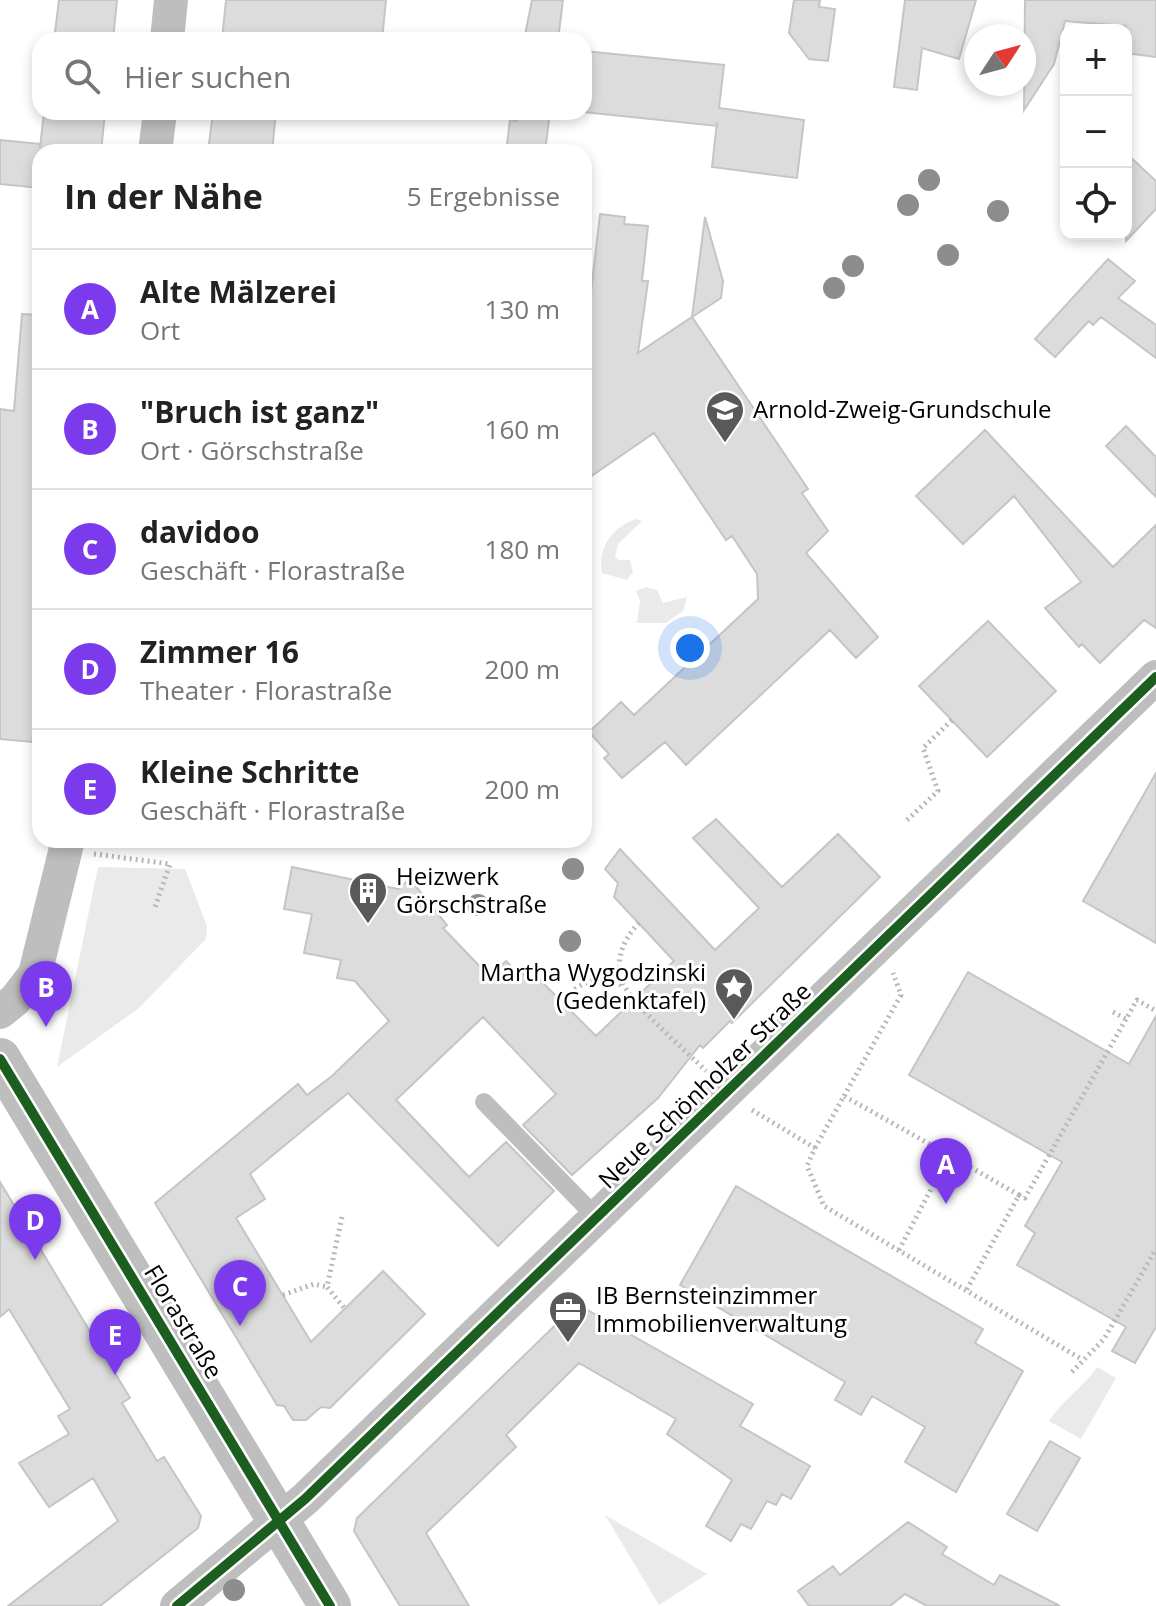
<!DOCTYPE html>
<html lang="de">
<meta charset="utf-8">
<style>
body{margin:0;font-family:"Open Sans",sans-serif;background:#f6f6f6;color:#222}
.controls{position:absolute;right:24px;top:24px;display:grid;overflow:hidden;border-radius:16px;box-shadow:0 4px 12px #0003}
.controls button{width:72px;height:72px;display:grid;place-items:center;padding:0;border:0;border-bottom:2px solid #e0e0e0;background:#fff;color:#222;font:40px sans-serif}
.compass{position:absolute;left:964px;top:24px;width:72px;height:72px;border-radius:50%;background:#fff;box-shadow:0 4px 12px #0003;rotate:54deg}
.you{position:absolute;left:690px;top:648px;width:28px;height:28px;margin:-20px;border:6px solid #fff;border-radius:50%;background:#1a73e8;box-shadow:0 0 0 12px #1a73e833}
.badge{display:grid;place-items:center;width:52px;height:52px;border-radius:50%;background:#7c3aed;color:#fff;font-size:26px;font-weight:700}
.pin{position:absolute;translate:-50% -66px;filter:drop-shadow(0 2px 4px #0008)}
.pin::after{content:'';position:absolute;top:42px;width:28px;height:24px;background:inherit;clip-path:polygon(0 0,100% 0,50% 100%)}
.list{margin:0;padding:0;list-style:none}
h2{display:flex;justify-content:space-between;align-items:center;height:104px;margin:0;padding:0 32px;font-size:34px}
h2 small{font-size:26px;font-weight:400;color:#767676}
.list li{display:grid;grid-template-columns:52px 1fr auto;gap:24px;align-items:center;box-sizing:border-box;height:120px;padding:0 32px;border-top:2px solid #e0e0e0}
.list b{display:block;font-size:30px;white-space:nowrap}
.list p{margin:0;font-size:26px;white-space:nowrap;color:#767676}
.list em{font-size:26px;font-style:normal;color:#767676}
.icon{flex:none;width:44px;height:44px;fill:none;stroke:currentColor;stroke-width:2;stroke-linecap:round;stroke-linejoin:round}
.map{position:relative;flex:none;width:1156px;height:1606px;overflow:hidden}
.search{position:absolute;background:#fff;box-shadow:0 4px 12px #0003;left:32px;top:32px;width:560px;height:88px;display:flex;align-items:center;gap:20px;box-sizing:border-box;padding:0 28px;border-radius:24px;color:#767676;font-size:30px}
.panel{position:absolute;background:#fff;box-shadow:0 4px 12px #0003;left:32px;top:144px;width:560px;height:704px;border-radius:24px}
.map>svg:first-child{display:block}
</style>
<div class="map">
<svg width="1156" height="1606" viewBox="0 0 1156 1606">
<rect width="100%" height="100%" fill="#fff"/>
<path fill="#eaeaea" d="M 635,519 L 642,521 L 618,544 L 615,556 L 618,560 L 630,560 L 633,572 L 627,580 L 602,573 C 598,547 611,529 635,519 Z
M 646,587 L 657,590 L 663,603 L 687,597 L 683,611 L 666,623 L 637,623 L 640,601 L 636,591 Z
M 98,867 L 185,869 L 207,926 L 206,939 L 139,1008 L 57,1067 Z
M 1097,1367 L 1116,1378 L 1081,1439 L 1049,1421 C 1062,1400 1083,1388 1097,1367 Z
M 605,1515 L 707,1574 L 659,1605 Z"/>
<path fill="#dcdcdc" stroke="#c5c5c5" stroke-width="2" d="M 59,0 L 117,0 L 113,40 L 54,40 Z
M 226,0 L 386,0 L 382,40 L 222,40 Z
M 532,0 L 563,0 L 558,40 L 524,40 Z
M 794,0 L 820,0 L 819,7 L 835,9 L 828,61 L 809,59 L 789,33 Z
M 905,0 L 976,0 L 959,59 L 922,48 L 917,90 L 894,87 Z
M 1025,0 L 1156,0 L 1156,57 L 1126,53 L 1126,26 L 1065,21 L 1054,64 L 1024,110 Z
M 584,51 L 724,65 L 719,108 L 804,120 L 797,178 L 712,167 L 717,122 L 717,126 L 584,112 Z
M 44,112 L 105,112 L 101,152 L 40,152 L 40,188 L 0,184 L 0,140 L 40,144 L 40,148 Z
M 213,112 L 276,112 L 272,152 L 208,152 Z
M 518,112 L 550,112 L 545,152 L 506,152 L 510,120 L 517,121 Z
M 1126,153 L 1156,181 L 1156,209 L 1126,241 Z
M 600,214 L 625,217 L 624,224 L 648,226 L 642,281 L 648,281 L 638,353 L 692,317 L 808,489 L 802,493 L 828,531 L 806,553 L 878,637 L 856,658 L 830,630 L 686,765 L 665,742 L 622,778 L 604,758 L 609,754 L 589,732 L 621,702 L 634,715 L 758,599 L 757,574 L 732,536 L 726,540 L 654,433 L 584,481 L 584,352 Z
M 705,217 L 723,281 L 721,298 L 692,317 Z
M 1108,259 L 1135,281 L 1118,298 L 1156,325 L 1156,358 L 1101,317 L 1093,325 L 1089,321 L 1055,357 L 1035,339 Z
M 22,314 L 40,315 L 40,699 L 32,742 L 0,739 L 0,409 L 14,411 Z
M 1126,426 L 1156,457 L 1156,497 L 1106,446 Z
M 985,430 L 1113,567 L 1156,525 L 1156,628 L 1144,620 L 1100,663 L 1082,644 L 1079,647 L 1045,608 L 1081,582 L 1014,496 L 963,544 L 916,496 Z
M 988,621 L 1056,691 L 987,757 L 919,686 Z
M 1156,773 L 1156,943 L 1083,901 Z
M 716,819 L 782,887 L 838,834 L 880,877 L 732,1023 L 730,1021 L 703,1048 L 700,1045 L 658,1098 L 572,1175 L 523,1125 L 556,1094 L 483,1017 L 440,1058 L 396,1100 L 469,1177 L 506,1142 L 554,1191 L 498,1246 L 348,1093 L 250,1174 L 265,1199 L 236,1218 L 311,1342 L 383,1271 L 425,1314 L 330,1408 L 321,1407 L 306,1420 L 293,1420 L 284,1406 L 277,1405 L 155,1203 L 298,1084 L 307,1095 L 332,1076 L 389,1021 L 355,981 L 337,978 L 341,960 L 304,953 L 312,914 L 284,909 L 292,867 L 398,889 L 410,879 L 447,925 L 443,928 L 490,977 L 506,961 L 517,972 L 538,978 L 596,1036 L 674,961 L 614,897 L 618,883 L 605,869 L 620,849 L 715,950 L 759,908 L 693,838 Z
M 968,972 L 1129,1064 L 1156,1016 L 1156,1327 L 1135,1363 L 1112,1351 L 1126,1327 L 1017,1265 L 1035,1233 L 1025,1226 L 1062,1162 L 909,1075 Z
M 0,1182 L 130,1398 L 122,1403 L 157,1461 L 164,1457 L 201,1516 L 198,1528 L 100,1606 L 8,1606 L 118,1521 L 93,1478 L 49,1507 L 19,1463 L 69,1434 L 58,1416 L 70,1409 L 9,1309 L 0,1317 Z
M 736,1186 L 983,1329 L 975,1343 L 1023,1371 L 956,1492 L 905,1462 L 925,1427 L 872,1396 L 861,1415 L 835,1400 L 845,1382 L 680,1285 Z
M 577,1304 L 753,1404 L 740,1426 L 810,1466 L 791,1499 L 782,1494 L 776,1505 L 767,1501 L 751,1529 L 741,1524 L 731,1541 L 706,1526 L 732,1480 L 667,1434 L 676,1419 L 579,1363 L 506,1435 L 516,1447 L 426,1533 L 469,1606 L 400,1606 L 354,1531 L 357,1518 Z
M 1050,1441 L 1080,1458 L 1037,1531 L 1007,1514 Z
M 908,1522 L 947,1547 L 942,1554 L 994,1585 L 1000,1575 L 1060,1606 L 927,1606 L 905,1594 L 890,1606 L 809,1606 L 798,1591 L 833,1566 L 840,1575 Z"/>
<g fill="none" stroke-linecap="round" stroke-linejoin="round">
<path stroke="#b8b8b8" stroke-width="5" stroke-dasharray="2 4" stroke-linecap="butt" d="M 907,820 L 938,791 L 923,748 L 952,720
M 94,854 L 170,864 L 154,910
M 639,923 C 623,939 613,963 624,985 C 633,1005 687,1052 706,1071
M 561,1001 C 578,984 600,970 624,987
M 1113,1012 L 1126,1019 L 1137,1000 L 1156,1011
M 844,1096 L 901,995 L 893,973
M 752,1110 L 815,1148 L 807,1166 L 824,1206 L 1083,1360
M 815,1148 L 844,1096 L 949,1155
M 1019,1195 L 1025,1198 L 1126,1019
M 342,1217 L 327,1287 L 345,1309
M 899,1250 L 949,1155 L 1019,1195 L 966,1291
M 283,1295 L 314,1284 L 327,1287
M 1072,1372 L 1104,1339 L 1156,1249"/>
<path stroke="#bebebe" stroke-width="18" d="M 484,1102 L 597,1218"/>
<path stroke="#bebebe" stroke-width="34" d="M 167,40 L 171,0
M 155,152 L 160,112
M 0,1012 L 15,1000 L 35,974 L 68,840
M 177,1606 L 305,1499 L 1156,677"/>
<path stroke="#bebebe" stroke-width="42" d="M 0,1059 L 330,1606"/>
<defs>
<path id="cycleway" d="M 0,1059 L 330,1606
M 177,1606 L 305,1499 L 1156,677"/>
</defs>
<use href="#cycleway" stroke="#fff" stroke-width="15"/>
<use href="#cycleway" stroke="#1b5e20" stroke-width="10"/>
</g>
<g fill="#8d8d8d">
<circle cx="929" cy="180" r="11"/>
<circle cx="908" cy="205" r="11"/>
<circle cx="998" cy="211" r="11"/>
<circle cx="948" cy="255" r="11"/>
<circle cx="853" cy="266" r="11"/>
<circle cx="834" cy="288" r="11"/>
<circle cx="573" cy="869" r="11"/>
<circle cx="478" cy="905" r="11"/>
<circle cx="570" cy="941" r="11"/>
<circle cx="234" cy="1590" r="11"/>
</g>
<defs>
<symbol id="school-pin" viewBox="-11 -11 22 30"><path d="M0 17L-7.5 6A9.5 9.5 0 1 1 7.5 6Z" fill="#595959" stroke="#fff"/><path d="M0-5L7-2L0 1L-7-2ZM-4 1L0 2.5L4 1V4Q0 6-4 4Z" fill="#fff"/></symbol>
<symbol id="building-pin" viewBox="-11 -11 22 30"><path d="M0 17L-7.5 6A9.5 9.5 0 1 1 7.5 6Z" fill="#595959" stroke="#fff"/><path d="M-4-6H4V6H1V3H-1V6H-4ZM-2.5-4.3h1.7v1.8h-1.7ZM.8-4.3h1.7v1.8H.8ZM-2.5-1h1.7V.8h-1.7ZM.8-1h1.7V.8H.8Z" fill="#fff"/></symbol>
<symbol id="sight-pin" viewBox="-11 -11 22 30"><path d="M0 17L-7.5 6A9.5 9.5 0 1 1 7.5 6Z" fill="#595959" stroke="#fff"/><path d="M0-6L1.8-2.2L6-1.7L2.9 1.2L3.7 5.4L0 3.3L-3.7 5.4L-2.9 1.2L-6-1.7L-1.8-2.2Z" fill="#fff"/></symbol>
<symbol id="office-pin" viewBox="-11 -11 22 30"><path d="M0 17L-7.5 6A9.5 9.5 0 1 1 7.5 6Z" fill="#595959" stroke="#fff"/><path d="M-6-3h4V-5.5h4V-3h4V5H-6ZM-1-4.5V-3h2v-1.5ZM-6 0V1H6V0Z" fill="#fff"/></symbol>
</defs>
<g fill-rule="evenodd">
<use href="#school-pin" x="703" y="388" width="44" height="60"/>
<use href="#building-pin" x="346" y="869" width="44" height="60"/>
<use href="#sight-pin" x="712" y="965" width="44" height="60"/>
<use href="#office-pin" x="546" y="1288" width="44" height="60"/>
</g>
<g text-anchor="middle" stroke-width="6" stroke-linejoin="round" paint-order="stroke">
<g font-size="24" fill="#000" stroke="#fff" text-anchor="start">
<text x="753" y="418">Arnold-Zweig-Grundschule</text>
<text x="396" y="885">Heizwerk<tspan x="396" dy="28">Görschstraße</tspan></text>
<text x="706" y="981" text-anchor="end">Martha Wygodzinski<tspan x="706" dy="28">(Gedenktafel)</tspan></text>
<text x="596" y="1304">IB Bernsteinzimmer<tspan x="596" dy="28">Immobilienverwaltung</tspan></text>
</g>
<g font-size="24" fill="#000" stroke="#fff">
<text transform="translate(705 1086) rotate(-44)" y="8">Neue Schönholzer Straße</text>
<text transform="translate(183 1322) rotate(59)" y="8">Florastraße</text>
</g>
</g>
</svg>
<div class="controls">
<button>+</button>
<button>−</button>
<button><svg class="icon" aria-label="locate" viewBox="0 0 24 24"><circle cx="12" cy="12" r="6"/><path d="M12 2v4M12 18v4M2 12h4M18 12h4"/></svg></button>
</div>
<svg class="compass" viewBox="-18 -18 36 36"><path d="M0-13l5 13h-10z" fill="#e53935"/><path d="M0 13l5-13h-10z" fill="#767676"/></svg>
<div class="you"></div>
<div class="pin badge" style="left:946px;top:1204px">A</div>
<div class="pin badge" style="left:46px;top:1027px">B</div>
<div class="pin badge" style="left:240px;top:1326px">C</div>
<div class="pin badge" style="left:35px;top:1260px">D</div>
<div class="pin badge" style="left:115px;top:1375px">E</div>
<div class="search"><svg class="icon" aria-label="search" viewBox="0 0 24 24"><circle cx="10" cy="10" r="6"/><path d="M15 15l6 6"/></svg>Hier suchen</div>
<section class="panel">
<h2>In der Nähe<small>5 Ergebnisse</small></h2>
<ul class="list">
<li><span class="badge">A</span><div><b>Alte Mälzerei</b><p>Ort</p></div><em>130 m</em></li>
<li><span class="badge">B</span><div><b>&quot;Bruch ist ganz&quot;</b><p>Ort · Görschstraße</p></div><em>160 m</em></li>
<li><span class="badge">C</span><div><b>davidoo</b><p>Geschäft · Florastraße</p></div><em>180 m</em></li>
<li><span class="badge">D</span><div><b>Zimmer 16</b><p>Theater · Florastraße</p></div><em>200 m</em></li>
<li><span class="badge">E</span><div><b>Kleine Schritte</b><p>Geschäft · Florastraße</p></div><em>200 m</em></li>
</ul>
</section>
</div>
